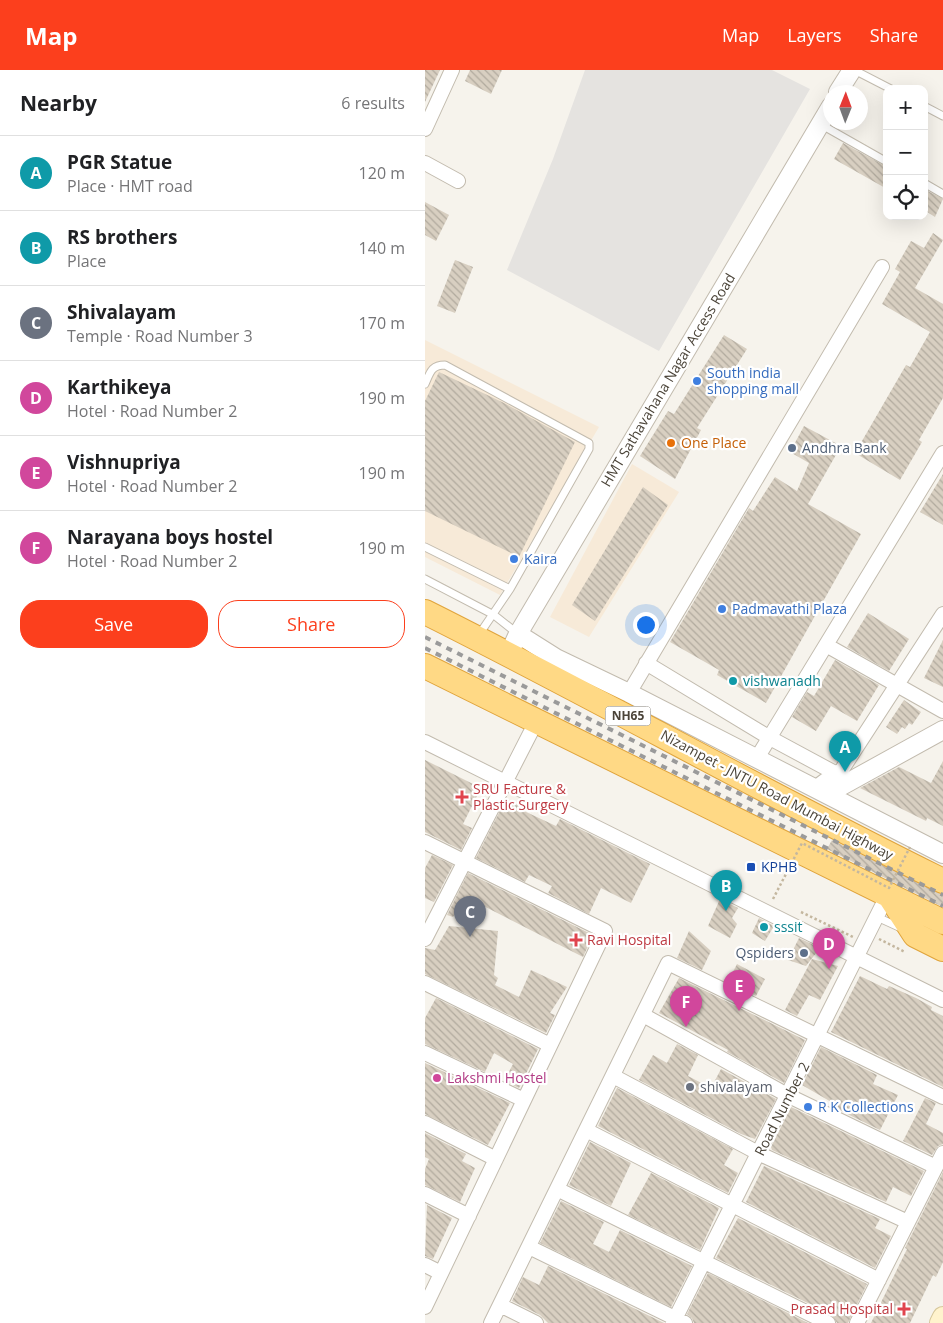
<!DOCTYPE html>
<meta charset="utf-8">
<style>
body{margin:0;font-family:"Open Sans",sans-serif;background:#f2f2f2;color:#202124}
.controls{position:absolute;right:15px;top:15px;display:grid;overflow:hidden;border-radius:10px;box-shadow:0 5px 20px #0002}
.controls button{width:45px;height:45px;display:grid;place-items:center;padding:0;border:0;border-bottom:1px solid #e0e0e0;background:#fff;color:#202124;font:25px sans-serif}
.compass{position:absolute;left:398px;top:15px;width:45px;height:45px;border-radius:50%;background:#fff;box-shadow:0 5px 20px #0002;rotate:1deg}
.you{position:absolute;left:220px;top:554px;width:18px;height:18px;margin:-12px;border:4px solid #fff;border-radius:50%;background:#1a73e8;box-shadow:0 0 0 8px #1a73e833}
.badge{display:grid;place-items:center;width:32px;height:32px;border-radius:50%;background:#fc3f1d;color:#fff;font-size:16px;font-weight:700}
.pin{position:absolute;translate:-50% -41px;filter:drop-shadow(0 1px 2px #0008)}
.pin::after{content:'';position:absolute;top:26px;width:18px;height:15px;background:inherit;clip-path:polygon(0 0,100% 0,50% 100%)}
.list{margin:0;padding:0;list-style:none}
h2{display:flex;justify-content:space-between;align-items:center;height:65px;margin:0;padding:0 20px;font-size:21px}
h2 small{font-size:16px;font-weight:400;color:#757577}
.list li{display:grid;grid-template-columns:32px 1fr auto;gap:15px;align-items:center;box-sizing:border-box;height:75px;padding:0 20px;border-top:1px solid #e0e0e0}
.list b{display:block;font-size:19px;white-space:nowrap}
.list p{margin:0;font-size:16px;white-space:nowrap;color:#757577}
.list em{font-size:16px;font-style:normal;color:#757577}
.actions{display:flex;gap:10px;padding:15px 20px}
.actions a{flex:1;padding:11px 0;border:1px solid #fc3f1d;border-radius:20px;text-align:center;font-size:18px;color:#fc3f1d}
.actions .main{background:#fc3f1d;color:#fff}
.icon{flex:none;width:28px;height:28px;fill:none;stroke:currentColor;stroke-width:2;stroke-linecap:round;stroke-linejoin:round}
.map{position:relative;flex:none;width:518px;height:1253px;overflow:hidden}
header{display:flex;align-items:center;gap:30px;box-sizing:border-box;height:70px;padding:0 25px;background:#fc3f1d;color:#fff}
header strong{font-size:24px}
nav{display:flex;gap:28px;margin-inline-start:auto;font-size:18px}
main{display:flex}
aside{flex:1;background:#fff}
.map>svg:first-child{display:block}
</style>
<header>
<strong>Map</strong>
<nav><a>Map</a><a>Layers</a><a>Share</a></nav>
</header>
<main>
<aside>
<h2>Nearby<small>6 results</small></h2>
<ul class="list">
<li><span class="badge" style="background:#0f9aa8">A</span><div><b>PGR Statue</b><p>Place · HMT road</p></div><em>120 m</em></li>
<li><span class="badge" style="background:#0f9aa8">B</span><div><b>RS brothers</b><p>Place</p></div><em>140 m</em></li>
<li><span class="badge" style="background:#6b7280">C</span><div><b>Shivalayam</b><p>Temple · Road Number 3</p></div><em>170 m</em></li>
<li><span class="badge" style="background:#d1479c">D</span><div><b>Karthikeya</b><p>Hotel · Road Number 2</p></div><em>190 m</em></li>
<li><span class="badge" style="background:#d1479c">E</span><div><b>Vishnupriya</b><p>Hotel · Road Number 2</p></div><em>190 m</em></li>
<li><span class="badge" style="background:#d1479c">F</span><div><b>Narayana boys hostel</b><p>Hotel · Road Number 2</p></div><em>190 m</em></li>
</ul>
<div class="actions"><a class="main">Save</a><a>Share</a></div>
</aside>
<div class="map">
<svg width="518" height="1253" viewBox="0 0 518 1253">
<defs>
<pattern id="building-back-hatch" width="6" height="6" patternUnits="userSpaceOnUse" patternTransform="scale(1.25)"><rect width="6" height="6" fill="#d8cfc1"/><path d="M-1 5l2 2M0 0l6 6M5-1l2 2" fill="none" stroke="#b1aa9e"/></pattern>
</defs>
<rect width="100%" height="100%" fill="#f6f3ec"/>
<path fill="#f7ead8" d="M 0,270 L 174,357 L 75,525 L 0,487 Z
M 207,394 L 254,422 L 164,567 L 125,547 Z"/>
<path fill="#e5e3e0" d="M 160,0 L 347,0 L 385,19 L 234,281 L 82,200 L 128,89 Z"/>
<path fill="url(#building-back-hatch)" d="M 0,0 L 15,0 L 0,32 Z
M 45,0 L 77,0 L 66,24 L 40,11 Z
M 418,73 L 462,97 L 462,119 L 409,89 Z
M 499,119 L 518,129 L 510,147 L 499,140 Z
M 0,132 L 24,145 L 11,171 L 0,165 Z
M 508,163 L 518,170 L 490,218 L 518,234 L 518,328 L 494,370 L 497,372 L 475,410 L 430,383 L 481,295 L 485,297 L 505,262 L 457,234 L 475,202 L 470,199 L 486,171 L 499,178 Z
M 30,190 L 48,197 L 30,243 L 12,236 Z
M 299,265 L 322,279 L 272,358 L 276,360 L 250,409 L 215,386 L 243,341 L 249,344 Z
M 14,302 L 79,333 L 150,372 L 94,487 L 0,441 L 0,331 Z
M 379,356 L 416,376 L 383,434 L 436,464 L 341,633 L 292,605 L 294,600 L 245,572 L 324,438 L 328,441 L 350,407 L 372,421 L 384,393 L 365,382 Z
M 518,404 L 518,455 L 495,442 Z
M 218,417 L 243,435 L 170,551 L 147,535 Z
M 443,543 L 484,569 L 464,601 L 422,577 Z
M 518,570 L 518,617 L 499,608 Z
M 410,590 L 454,615 L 432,651 L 406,636 L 391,661 L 367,647 L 382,622 L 389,626 Z
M 479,630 L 496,642 L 487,655 L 484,653 L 480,659 L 477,657 L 472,664 L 461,657 Z
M 0,690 L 56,718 L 38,754 L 47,758 L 36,780 L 0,762 Z
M 518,691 L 518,756 L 502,748 L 501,751 L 435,718 L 474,697 L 506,713 Z
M 81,729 L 100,739 L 99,741 L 131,756 L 135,749 L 225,794 L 206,833 L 176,818 L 164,844 L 123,823 L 127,816 L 104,805 L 100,812 L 51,788 Z
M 407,770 L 518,825 L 518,837 L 402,779 Z
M 7,785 L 28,795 L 9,832 L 0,828 L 0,798 Z
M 43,803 L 168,865 L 158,887 L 41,827 L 28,847 L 22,845 Z
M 295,829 L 313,838 L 307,848 L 312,854 L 305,868 L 283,856 Z
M 334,848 L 349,856 L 340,871 L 327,863 Z
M 24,856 L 73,861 L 69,905 L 73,908 L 70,915 L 94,927 L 106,900 L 142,917 L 125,943 L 130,945 L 121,963 L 0,904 L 0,878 L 10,880 Z
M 264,861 L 286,881 L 277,900 L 252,888 Z
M 374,868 L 395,878 L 381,896 L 363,890 Z
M 387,889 L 413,896 L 395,930 L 384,925 L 372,946 L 360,940 Z
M 312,894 L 340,909 L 331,926 L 303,912 Z
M 435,906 L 462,919 L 464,916 L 491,928 L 507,937 L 506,940 L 518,946 L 518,1017 L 406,962 Z
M 254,908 L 380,970 L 359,1013 L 302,982 L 303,980 L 234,943 Z
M 11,928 L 113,979 L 94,1018 L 79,1011 L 88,994 L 69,983 L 60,1002 L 0,974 L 0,948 Z
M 252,974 L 273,985 L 263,1006 L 286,1018 L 296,999 L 351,1029 L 330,1069 L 316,1064 L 214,1010 L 228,985 L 242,993 Z
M 396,977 L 452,1005 L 448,1014 L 473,1025 L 455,1060 L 406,1036 L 408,1033 L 377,1015 Z
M 0,993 L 85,1033 L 63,1075 L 0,1044 Z
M 192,1018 L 308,1079 L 299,1095 L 313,1103 L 303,1123 L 173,1056 Z
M 500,1028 L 511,1033 L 501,1054 L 518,1063 L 518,1074 L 513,1076 L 507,1085 L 478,1071 Z
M 366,1037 L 499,1101 L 486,1126 L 468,1117 L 461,1132 L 347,1080 L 346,1077 Z
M 0,1063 L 41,1084 L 37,1091 L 50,1098 L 35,1132 L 0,1115 L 0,1099 L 4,1089 L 0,1087 Z
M 165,1072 L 206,1093 L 186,1136 L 144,1115 Z
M 339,1096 L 455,1149 L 450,1158 L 466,1166 L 450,1198 L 321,1132 Z
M 518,1102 L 518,1192 L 511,1207 L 508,1205 L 485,1253 L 446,1253 L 482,1179 L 480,1178 Z
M 226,1103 L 294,1138 L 275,1180 L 203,1145 Z
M 136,1131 L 179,1152 L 168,1174 L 184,1182 L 195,1160 L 267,1196 L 246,1237 L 115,1173 Z
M 2,1135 L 27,1148 L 8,1189 L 0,1186 Z
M 313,1148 L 442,1214 L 423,1253 L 412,1253 L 407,1245 L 291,1188 Z
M 123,1196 L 239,1253 L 123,1253 L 115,1245 L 87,1231 L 98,1207 L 114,1215 Z
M 283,1203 L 383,1253 L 269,1253 L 267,1248 L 262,1244 Z"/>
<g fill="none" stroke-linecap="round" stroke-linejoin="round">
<defs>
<path id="service" d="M 429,0 L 466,19
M 499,36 L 518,46
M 395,54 L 462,92
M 499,113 L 518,124
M 0,314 C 5,303 6,295 20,295 L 164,373 L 164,379 L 85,519
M 0,477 L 85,519 L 53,566
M 0,509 L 69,545 L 93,564
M 452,847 L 476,858"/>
<path id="minor" d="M 0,59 L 27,0
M 0,93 L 33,111
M 401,575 L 518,641
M 221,593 L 345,668 L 410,703 L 421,712
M 204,623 L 457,197
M 0,672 L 518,930
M 332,688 L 518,383
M 390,718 L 410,703 L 416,701 L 518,544
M 0,772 L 180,861 L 0,1237
M 0,869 L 111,652
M 0,913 L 125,975
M 218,945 L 364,1026 L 511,1097
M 0,983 L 99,1030
M 188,1006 L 335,1084 L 483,1152
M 0,1053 L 71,1089
M 161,1060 L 454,1210
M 132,1119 L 403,1253
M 0,1124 L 44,1146
M 104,1177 L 260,1253
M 0,1195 L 16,1203
M 75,1235 L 111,1253
M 66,1253 L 243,893 L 518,1027
M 248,1253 L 463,824
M 432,1253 L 518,1083"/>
<path id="tertiary" d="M 413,22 L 427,0
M 93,564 L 131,588 L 204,623 L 518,784
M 83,586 L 93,564 L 406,36
M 402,724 L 518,660"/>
<path id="secondary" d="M 515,1253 L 518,1247"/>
<path id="trunk" d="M 0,542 C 174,629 343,725 518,811
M 0,596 L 518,852
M 464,825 L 490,865 L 518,879"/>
</defs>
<use href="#service" stroke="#c2bbae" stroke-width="9"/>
<use href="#minor" stroke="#c2bbae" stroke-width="16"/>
<use href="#tertiary" stroke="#c2bbae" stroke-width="20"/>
<use href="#secondary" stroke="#d6c79b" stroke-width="22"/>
<use href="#trunk" stroke="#e0a43c" stroke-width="26"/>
<path stroke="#c4b79f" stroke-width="2.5" stroke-dasharray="2.5 2.5" stroke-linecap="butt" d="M 376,842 L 428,867
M 454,869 L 480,882"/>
<use href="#service" stroke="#fff" stroke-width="7"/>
<use href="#minor" stroke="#fff" stroke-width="14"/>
<use href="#tertiary" stroke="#fff" stroke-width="18"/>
<use href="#secondary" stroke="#fff3cd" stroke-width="20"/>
<use href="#trunk" stroke="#ffd985" stroke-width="24"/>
<path stroke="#9a9a9a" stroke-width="4" stroke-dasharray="6 6" stroke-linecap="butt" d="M 0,567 L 518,825
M 0,578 L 518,836"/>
<path stroke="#c4b79f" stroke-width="2.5" stroke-dasharray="2.5 2.5" stroke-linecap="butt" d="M 348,829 L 377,773 L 464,818 L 485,777"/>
</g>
<g fill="#3f7fe0" stroke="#fff" stroke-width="2">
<circle cx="272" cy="311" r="5"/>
<circle cx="89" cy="489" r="5"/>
<circle cx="297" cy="539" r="5"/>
<circle cx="383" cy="1037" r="5"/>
</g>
<circle fill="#e8710a" stroke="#fff" stroke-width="2" cx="246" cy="373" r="5"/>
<g fill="#5c6f8a" stroke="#fff" stroke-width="2">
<circle cx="367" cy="378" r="5"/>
<circle cx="379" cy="883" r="5"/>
</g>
<g fill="#0f9aa8" stroke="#fff" stroke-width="2">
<circle cx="308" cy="611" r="5"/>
<circle cx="339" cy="857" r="5"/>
</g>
<g fill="#e0444e" stroke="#fff" stroke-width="2">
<path d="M34.5 719.5h5v5h5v5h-5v5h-5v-5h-5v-5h5z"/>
<path d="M148.5 862.5h5v5h5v5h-5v5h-5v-5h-5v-5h5z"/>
<path d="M476.5 1231.5h5v5h5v5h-5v5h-5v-5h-5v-5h5z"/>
</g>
<rect fill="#1a4fb4" stroke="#fff" stroke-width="2" x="321" y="792" width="10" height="10" rx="2.5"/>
<circle fill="#d1479c" stroke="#fff" stroke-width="2" cx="12" cy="1008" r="5"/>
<circle fill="#6b7280" stroke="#fff" stroke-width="2" cx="265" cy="1017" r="5"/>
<g text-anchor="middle" stroke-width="4.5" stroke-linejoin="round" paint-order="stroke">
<rect fill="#fff" stroke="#817c74" stroke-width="1" x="180.5" y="636.5" width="45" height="19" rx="4"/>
<g font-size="12" font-weight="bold" fill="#4b4439">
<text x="203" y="650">NH65</text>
</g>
<g font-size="14" fill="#366cbe" stroke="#fff" text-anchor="start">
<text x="282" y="308">South india<tspan x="282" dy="16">shopping mall</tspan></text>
<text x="99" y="494">Kaira</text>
<text x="307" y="544">Padmavathi Plaza</text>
<text x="393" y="1042">R K Collections</text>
</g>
<g font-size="14" fill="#4b4439" stroke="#fff">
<text transform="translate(243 310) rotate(-59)" y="5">HMT Sathavahana Nagar Access Road</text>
<text transform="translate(352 725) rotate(28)" y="5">Nizampet - JNTU Road Mumbai Highway</text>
<text transform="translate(357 1039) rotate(-63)" y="5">Road Number 2</text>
</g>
<g font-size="14" fill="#c56008" stroke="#fff" text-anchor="start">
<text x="256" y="378">One Place</text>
</g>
<g font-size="14" fill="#4e5e75" stroke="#fff" text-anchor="start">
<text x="377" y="383">Andhra Bank</text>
<text x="369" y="888" text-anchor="end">Qspiders</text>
</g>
<g font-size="14" fill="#0d838f" stroke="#fff" text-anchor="start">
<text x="318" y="616">vishwanadh</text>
<text x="349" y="862">sssit</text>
</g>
<g font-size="14" fill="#be3a42" stroke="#fff" text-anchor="start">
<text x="48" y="724">SRU Facture &amp;<tspan x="48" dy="16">Plastic Surgery</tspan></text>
<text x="162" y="875">Ravi Hospital</text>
<text x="468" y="1244" text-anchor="end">Prasad Hospital</text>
</g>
<g font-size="14" fill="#164399" stroke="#fff" text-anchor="start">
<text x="336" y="802">KPHB</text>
</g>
<g font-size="14" fill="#b23c85" stroke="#fff" text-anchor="start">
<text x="22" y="1013">Lakshmi Hostel</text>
</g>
<g font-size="14" fill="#5b616d" stroke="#fff" text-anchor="start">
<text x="275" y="1022">shivalayam</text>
</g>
</g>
</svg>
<div class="controls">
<button>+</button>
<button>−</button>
<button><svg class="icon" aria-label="locate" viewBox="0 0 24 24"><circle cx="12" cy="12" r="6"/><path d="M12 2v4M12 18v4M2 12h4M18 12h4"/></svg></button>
</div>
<svg class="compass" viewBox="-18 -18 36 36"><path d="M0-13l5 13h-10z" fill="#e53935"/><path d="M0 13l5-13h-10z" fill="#757577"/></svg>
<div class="you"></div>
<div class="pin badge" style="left:420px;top:702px;background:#0f9aa8">A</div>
<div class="pin badge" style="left:301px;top:841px;background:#0f9aa8">B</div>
<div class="pin badge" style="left:45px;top:867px;background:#6b7280">C</div>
<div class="pin badge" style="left:404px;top:899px;background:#d1479c">D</div>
<div class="pin badge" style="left:314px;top:941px;background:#d1479c">E</div>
<div class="pin badge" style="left:261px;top:957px;background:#d1479c">F</div>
</div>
</main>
